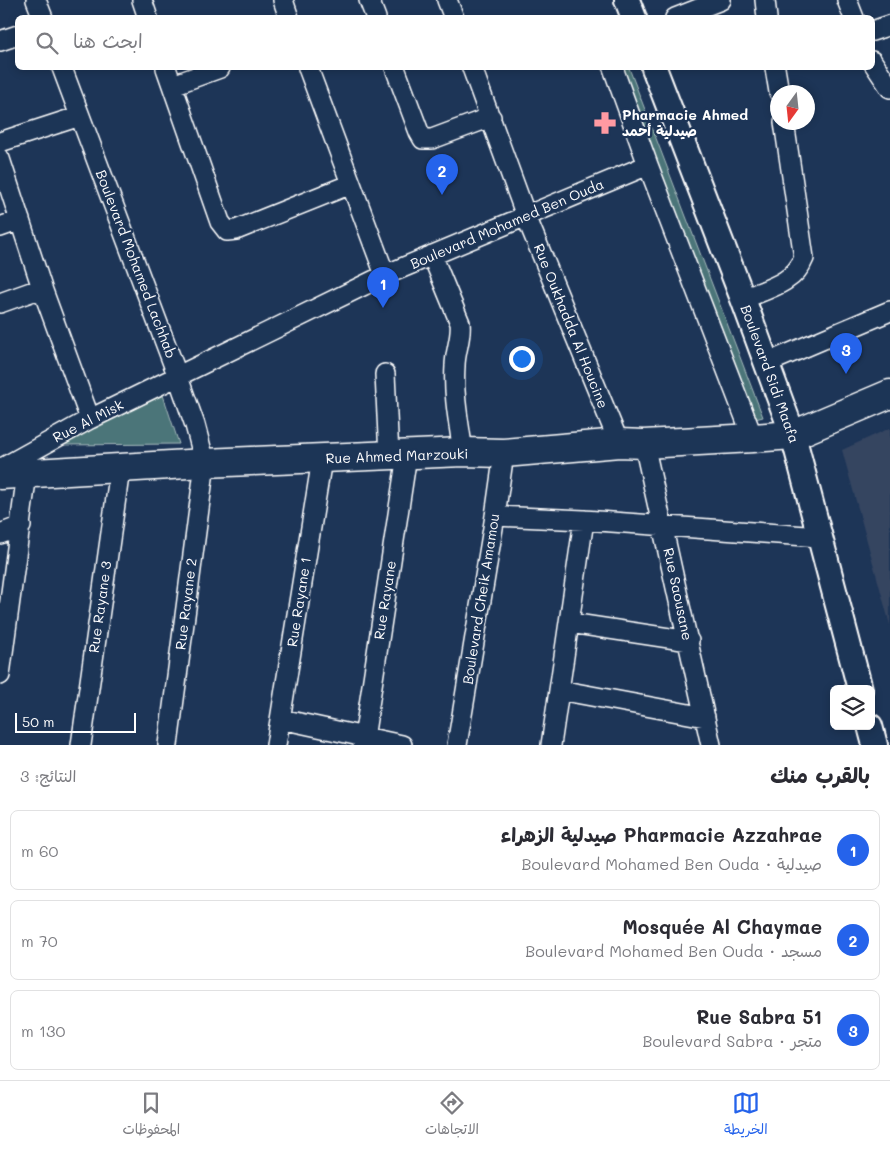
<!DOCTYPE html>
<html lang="ar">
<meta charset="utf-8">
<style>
body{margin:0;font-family:Mali,"Playpen Sans Arabic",sans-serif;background:#f7f7f7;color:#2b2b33;direction:rtl}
.controls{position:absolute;right:15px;bottom:15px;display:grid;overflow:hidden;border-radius:8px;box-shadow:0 2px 8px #0003}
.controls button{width:45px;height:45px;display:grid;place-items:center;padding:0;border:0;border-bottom:1px solid #e1e1e2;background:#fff;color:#2b2b33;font:25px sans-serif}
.compass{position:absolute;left:770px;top:85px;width:45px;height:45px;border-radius:50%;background:#fff;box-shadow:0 2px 8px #0003;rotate:195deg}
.scale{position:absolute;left:15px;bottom:12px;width:121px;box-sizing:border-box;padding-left:5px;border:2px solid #fff;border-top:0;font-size:14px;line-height:18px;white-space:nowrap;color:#fff;-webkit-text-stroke:4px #1d3557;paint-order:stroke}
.you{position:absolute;left:521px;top:358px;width:18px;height:18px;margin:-12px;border:4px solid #fff;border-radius:50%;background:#1a73e8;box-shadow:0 0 0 8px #1a73e833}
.badge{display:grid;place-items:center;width:32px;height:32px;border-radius:50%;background:#2563eb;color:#fff;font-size:16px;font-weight:700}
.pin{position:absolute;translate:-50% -41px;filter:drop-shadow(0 1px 2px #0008)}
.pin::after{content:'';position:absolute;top:26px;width:18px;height:15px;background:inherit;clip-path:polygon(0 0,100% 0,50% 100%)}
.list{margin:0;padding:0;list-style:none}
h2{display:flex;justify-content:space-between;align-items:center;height:65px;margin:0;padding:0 20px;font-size:21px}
h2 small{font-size:16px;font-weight:400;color:#7c7c81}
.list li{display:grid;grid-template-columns:32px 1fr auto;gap:15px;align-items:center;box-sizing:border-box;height:80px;margin:0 10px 10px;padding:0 10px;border:1px solid #e1e1e2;border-radius:8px}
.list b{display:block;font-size:19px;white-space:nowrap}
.list p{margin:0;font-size:16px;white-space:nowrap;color:#7c7c81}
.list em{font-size:16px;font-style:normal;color:#7c7c81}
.icon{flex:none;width:28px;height:28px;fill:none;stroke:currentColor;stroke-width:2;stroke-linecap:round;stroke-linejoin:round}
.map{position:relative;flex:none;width:890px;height:745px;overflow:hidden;direction:ltr}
.search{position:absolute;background:#fff;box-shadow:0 2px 8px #0003;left:15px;right:15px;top:15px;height:55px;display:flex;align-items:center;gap:12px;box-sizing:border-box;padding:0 18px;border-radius:8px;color:#7c7c81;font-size:19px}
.sheet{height:335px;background:#fff}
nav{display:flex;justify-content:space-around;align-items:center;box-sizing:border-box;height:70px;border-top:1px solid #e1e1e2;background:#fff;font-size:14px;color:#7c7c81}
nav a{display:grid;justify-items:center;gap:2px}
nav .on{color:#2563eb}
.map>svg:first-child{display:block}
</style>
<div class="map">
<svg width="890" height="745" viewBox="0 0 890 745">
<rect width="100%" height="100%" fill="#1d3557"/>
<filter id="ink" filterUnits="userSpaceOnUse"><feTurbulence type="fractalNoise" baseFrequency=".02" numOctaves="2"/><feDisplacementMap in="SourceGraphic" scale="10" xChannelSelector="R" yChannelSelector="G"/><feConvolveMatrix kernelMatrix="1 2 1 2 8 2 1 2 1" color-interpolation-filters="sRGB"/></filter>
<g filter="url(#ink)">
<path fill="#344460" d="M 890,428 L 890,625 L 842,450 Z"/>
<path fill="#4c7579" stroke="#a6babc" d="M 617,68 L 629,68 L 763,417 L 751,420 Z
M 162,392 L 179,444 L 60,445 Z"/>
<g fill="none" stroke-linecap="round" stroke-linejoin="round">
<defs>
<path id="minor" d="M 36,0 L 43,18
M 142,0 L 148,18
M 283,0 L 289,18
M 369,0 L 376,18
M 447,0 L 454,18
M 765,0 L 767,18
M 847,0 L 854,18
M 675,18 L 721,0
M 872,31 L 890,25
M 0,41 L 18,35
M 872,61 L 890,88
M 62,68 L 178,377 L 195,425 L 205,463 L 168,745
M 166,68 L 220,222 L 227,231 L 236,230 L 351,184
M 308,68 L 385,275
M 395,68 L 419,132 L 423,139 L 432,139 L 491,117
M 472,68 L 526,216 L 619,443
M 613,68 L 648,165 L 753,438
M 775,68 L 779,92
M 173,85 L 220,68
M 0,142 L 80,116
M 0,159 L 42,288 L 90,419
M 0,227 L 20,220
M 432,255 L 460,323 C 462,337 455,351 455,366 C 453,395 459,424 463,452
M 743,299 C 766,289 794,284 804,258 L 784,122
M 0,303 L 42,288
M 767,363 L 890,311
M 385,374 L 389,456
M 644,444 L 711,745
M 0,469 L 90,419 L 385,275 L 648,165
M 495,516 L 584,520 L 820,537
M 0,534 L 21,526
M 570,623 L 689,641
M 0,675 L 27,473
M 559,690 L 705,717
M 281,719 L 402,745
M 81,745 L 120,469
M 276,745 L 322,459
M 363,745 L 407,455
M 457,745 L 495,516 L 504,453
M 551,745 L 584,520"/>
<path id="tertiary" d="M 627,0 L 634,18
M 654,68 L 743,299 L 793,435 L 860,689
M 870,726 L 875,745"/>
<path id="secondary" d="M 0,475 L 205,463 L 463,452 L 504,453 L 619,443 L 644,444 L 753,438 L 793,435 L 890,394"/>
</defs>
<use href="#minor" stroke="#fff" stroke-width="22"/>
<use href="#tertiary" stroke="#fff" stroke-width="28"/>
<use href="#secondary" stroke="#fff" stroke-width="31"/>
<use href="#minor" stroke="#1d3557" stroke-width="19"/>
<use href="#tertiary" stroke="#1d3557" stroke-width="24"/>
<use href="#secondary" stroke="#1d3557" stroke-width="28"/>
</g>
</g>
<defs>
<symbol id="pharmacy-bare" viewBox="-9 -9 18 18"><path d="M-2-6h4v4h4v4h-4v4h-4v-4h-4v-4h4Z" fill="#ff9aa2" stroke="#1d3557" stroke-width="2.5" paint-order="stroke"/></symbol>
</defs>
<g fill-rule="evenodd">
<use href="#pharmacy-bare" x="589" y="107" width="32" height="32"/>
</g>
<g text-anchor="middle" stroke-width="4.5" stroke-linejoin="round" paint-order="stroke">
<g font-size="14" font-weight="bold" fill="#fff" stroke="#1d3557" text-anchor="start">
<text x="622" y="120">Pharmacie Ahmed<tspan x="622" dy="16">صيدلية أحمد</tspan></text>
</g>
<g font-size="14" fill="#fff" stroke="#1d3557">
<text transform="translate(507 224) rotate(-23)" y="5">Boulevard Mohamed Ben Ouda</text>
<text transform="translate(136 264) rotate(69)" y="5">Boulevard Mohamed Lachhab</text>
<text transform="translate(571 326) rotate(68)" y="5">Rue Oukhadda Al Houcine</text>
<text transform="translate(770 374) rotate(70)" y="5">Boulevard Sidi Maafa</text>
<text transform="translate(88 421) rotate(-27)" y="5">Rue Al Misk</text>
<text transform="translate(397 456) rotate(-2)" y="5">Rue Ahmed Marzouki</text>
<text transform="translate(678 594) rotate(78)" y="5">Rue Saousane</text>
<text transform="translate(481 599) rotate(-81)" y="5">Boulevard Cheik Amamou</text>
<text transform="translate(385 600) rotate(-81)" y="5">Rue Rayane</text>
<text transform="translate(299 602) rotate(-81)" y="5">Rue Rayane 1</text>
<text transform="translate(186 604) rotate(-83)" y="5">Rue Rayane 2</text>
<text transform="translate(100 607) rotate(-82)" y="5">Rue Rayane 3</text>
</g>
</g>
</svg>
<div class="controls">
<button><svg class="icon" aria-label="layers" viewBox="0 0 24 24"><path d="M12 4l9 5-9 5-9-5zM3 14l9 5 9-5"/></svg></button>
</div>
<svg class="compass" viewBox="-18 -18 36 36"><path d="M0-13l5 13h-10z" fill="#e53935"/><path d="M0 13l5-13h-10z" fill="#7c7c81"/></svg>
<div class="scale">50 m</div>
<div class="you"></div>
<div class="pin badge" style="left:383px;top:308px">1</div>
<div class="pin badge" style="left:442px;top:195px">2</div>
<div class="pin badge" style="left:846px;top:374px">3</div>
<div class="search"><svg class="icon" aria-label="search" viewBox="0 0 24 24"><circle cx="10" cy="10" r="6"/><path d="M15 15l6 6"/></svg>ابحث هنا</div>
</div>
<section class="sheet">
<h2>بالقرب منك<small>النتائج: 3</small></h2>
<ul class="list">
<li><span class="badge">1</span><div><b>Pharmacie Azzahrae صيدلية الزهراء</b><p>صيدلية · Boulevard Mohamed Ben Ouda</p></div><em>60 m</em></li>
<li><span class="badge">2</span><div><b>Mosquée Al Chaymae</b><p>مسجد · Boulevard Mohamed Ben Ouda</p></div><em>70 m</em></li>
<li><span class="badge">3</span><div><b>51 Rue Sabra</b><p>متجر · Boulevard Sabra</p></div><em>130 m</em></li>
</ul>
</section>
<nav>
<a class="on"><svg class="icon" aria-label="map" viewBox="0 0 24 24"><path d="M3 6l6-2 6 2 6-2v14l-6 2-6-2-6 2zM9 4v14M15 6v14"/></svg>الخريطة</a>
<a><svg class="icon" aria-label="directions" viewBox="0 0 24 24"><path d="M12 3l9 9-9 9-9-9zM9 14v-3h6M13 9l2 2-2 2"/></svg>الاتجاهات</a>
<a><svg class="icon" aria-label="saved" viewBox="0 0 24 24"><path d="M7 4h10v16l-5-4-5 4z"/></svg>المحفوظات</a>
</nav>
